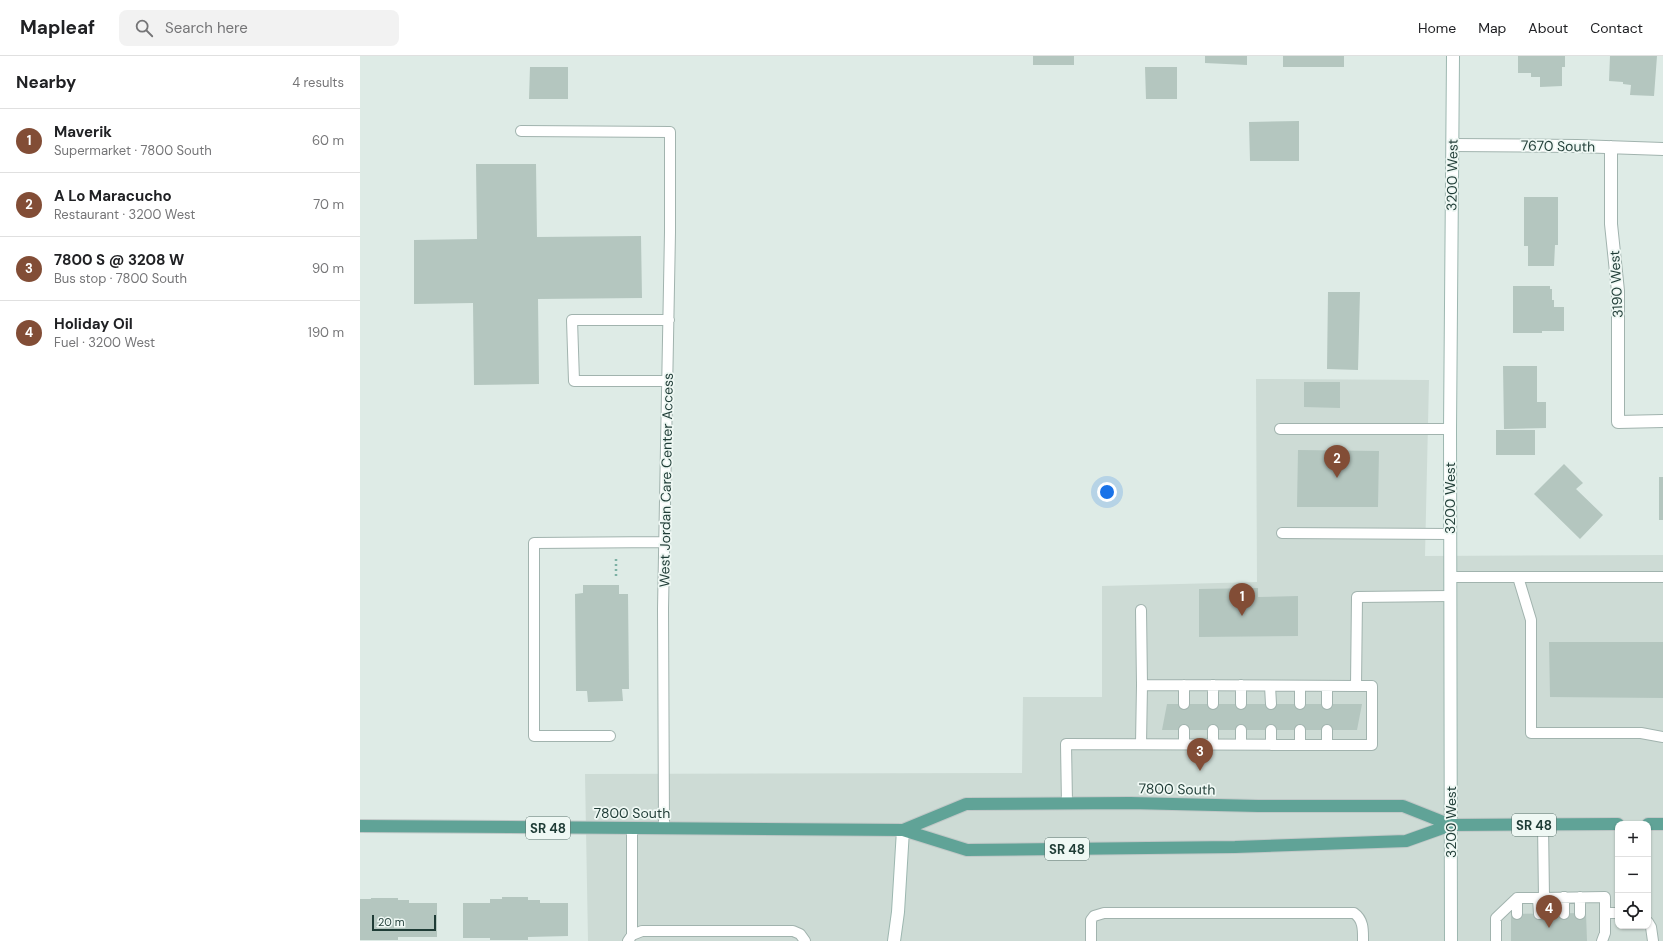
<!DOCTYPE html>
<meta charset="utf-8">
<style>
body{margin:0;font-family:"DM Sans",sans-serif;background:#f2f2f2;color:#202124}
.controls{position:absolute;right:12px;bottom:12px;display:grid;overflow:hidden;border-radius:8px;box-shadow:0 1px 3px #0004}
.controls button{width:36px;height:36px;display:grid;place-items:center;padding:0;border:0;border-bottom:1px solid #e0e0e0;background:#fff;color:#202124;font:20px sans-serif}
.scale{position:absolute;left:12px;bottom:10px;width:64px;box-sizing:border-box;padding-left:4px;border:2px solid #1f3c36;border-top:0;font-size:11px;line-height:14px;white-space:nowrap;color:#1f3c36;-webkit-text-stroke:3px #eff8f4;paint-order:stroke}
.you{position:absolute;left:747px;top:436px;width:14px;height:14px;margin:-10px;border:3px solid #fff;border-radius:50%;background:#1a73e8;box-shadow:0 0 0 6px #1a73e833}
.badge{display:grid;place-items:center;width:26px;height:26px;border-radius:50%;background:#824d36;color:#fff;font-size:13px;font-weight:700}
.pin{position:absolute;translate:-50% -33px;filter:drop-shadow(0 1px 2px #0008)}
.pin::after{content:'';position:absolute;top:21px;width:14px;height:12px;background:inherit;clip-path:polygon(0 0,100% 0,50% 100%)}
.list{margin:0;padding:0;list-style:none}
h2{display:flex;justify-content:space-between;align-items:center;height:52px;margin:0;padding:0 16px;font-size:17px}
h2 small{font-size:13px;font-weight:400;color:#757577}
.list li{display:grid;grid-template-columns:26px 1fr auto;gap:12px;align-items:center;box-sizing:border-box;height:64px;padding:0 16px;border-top:1px solid #e0e0e0}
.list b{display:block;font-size:15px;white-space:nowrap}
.list p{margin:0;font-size:13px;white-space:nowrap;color:#757577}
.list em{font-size:13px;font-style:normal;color:#757577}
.icon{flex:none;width:22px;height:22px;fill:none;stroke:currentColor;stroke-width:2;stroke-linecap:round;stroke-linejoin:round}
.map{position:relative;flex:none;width:1303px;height:885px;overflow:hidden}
header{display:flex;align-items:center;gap:24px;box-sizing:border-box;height:56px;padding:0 20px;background:#fff;border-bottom:1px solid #e0e0e0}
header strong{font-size:19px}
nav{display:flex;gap:22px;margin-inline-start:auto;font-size:14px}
.search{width:280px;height:36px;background:#f2f2f2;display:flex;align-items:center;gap:10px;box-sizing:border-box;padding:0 14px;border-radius:8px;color:#757577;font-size:15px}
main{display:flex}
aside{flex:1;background:#fff}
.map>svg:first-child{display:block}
</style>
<header>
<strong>Mapleaf</strong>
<div class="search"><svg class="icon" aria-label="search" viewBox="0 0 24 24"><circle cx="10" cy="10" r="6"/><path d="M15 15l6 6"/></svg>Search here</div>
<nav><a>Home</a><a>Map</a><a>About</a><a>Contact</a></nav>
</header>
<main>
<aside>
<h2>Nearby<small>4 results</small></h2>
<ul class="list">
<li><span class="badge">1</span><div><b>Maverik</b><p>Supermarket · 7800 South</p></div><em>60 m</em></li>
<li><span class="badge">2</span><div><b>A Lo Maracucho</b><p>Restaurant · 3200 West</p></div><em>70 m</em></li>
<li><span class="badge">3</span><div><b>7800 S @ 3208 W</b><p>Bus stop · 7800 South</p></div><em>90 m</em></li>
<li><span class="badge">4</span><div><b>Holiday Oil</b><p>Fuel · 3200 West</p></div><em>190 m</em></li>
</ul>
</aside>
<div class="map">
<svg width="1303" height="885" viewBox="0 0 1303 885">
<rect width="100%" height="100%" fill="#deebe6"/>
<path fill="#cddbd5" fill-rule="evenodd" d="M 896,323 L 1069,324 L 1065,500 L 1303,499 L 1303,885 L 228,885 L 225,718 L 662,717 L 663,641 L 742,641 L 742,530 L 897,526 ZM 1258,768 L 1288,768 L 1288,870 L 1258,870 Z"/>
<path fill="#b4c6bf" d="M 673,0 L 714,0 L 714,9 L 673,9 Z
M 845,0 L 887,0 L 887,9 L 845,7 Z
M 923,0 L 984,0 L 984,11 L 923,11 Z
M 1158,0 L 1205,0 L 1205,11 L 1202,11 L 1202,30 L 1180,31 L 1180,21 L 1171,21 L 1171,17 L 1158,17 Z
M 1250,0 L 1297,0 L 1294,40 L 1270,39 L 1271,29 L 1263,28 L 1263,26 L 1249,25 Z
M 170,11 L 208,11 L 208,43 L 169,43 Z
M 785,11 L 817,11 L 817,43 L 786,43 Z
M 939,65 L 939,105 L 890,105 L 889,66 Z
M 116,108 L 176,108 L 177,181 L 281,180 L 282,242 L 178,243 L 179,328 L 114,329 L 113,247 L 54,248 L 54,184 L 117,183 Z
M 1164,141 L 1198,141 L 1198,189 L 1195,189 L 1194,210 L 1168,210 L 1168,190 L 1164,190 Z
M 1153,230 L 1190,230 L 1190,233 L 1192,233 L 1192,244 L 1194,244 L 1194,251 L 1204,251 L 1204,275 L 1182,275 L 1182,277 L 1153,277 Z
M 968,236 L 1000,236 L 998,314 L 967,313 Z
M 1143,310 L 1177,310 L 1177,346 L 1186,346 L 1186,372 L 1144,373 Z
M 944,326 L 980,326 L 980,352 L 944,351 Z
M 1136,374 L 1175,374 L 1175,399 L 1136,399 Z
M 938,394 L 1019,395 L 1018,451 L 937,451 Z
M 1204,408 L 1223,427 L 1216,433 L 1243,459 L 1220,483 L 1174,438 Z
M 1299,421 L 1303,421 L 1303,464 L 1299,464 Z
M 223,529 L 259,529 L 259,538 L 268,538 L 269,633 L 262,633 L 263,645 L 228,646 L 227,635 L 216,635 L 215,538 L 223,537 Z
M 898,532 L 898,541 L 938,540 L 938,580 L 839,581 L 839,533 Z
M 1189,586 L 1303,586 L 1303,642 L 1190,641 Z
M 807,648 L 1002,648 L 997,674 L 802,674 Z
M 142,841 L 168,841 L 168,844 L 180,844 L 180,847 L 208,847 L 208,880 L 168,881 L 168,884 L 130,884 L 130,882 L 103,882 L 103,847 L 130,847 L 130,843 L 142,843 Z
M 11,842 L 38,842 L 38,844 L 49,844 L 49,847 L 77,847 L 77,881 L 38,881 L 38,884 L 0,884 L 0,843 L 11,843 Z
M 1226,857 L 1227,885 L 1151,885 L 1151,858 Z"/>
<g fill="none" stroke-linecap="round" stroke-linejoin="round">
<defs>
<path id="lane" d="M 161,75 L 310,76 L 310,176 L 303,553 L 304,772
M 307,325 L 214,325 L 212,264 L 309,264
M 920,373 L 1090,373
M 922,477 L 1090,478
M 1090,521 L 1303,521
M 1158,521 L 1171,564 L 1171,677 L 1281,677 L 1303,681
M 781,554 L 782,629 L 996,630 L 997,541 L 1090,540
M 824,629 L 824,648
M 853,629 L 853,648
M 881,629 L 881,648
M 910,630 L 911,648
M 940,630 L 940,648
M 967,630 L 967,648
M 824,674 L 824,688
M 853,674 L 853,688
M 881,674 L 881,688
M 911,674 L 911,689
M 940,674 L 940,689
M 967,674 L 967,689
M 250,680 L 174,680 L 174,487 L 304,486
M 781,688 L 782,629
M 707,747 L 706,688 L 1012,689 L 1012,630 L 996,630
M 1183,769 L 1184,842 L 1245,841 L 1245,877 L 1242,885
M 1204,841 L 1204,858
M 1220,841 L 1220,858
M 1157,842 L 1157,858
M 1178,842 L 1179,858
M 1245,857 L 1258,857
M 1288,866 L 1291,871 L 1293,885
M 272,879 L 272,772
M 268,885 L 272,879 L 282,875 L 433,875 L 440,878 L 445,885
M 731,885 L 731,864 L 734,860 L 744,857 L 994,857 C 1004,864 1003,875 1003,885
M 1136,885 L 1136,862 L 1157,842 L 1184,842"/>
<path id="street" d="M 1093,89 L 1217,90 L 1303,93
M 1251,91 L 1251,168 L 1258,235 L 1258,366 L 1303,365"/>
<path id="secondary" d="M 534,885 L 538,856 L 543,774
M 1091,885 L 1090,373 L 1093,0"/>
<path id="primary" d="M 1288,768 L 1303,768
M 0,770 L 543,774 L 607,794 L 875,791 L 1046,785 L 1091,769 L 1258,768
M 543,774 L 606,748 L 770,747 L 898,750 L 1043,750 L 1091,769"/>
</defs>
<use href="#lane" stroke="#a1b3ae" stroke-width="12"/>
<use href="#street" stroke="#a1b3ae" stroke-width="14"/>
<use href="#secondary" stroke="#9db7b0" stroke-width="14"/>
<use href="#primary" stroke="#c0c8c7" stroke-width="14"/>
<path stroke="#7db1a4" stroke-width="2.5" stroke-dasharray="2 3" stroke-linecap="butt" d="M 256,503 L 256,520"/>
<use href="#lane" stroke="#fff" stroke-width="10"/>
<use href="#street" stroke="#fff" stroke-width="12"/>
<use href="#secondary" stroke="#fff" stroke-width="12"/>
<use href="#primary" stroke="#60a397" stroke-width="12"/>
</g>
<g text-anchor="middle" stroke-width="3.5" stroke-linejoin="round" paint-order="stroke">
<g fill="#eff8f4" stroke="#5d746f" stroke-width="1">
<rect x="1152" y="758" width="44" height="22" rx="3"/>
<rect x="166" y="761" width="44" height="22" rx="3"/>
<rect x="685" y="782" width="44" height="22" rx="3"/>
</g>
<g font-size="13" font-weight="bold" fill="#1f3c36">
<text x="1174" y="774">SR 48</text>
<text x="188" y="777">SR 48</text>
<text x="707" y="798">SR 48</text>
</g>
<g font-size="14" fill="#1f3c36" stroke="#eff8f4">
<text transform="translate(1198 90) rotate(1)" y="5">7670 South</text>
<text transform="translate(1092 119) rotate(-89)" y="5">3200 West</text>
<text transform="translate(1256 228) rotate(-93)" y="5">3190 West</text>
<text transform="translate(306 424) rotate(-89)" y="5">West Jordan Care Center Access</text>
<text transform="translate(1090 442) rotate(-90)" y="5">3200 West</text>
<text transform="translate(817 733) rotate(1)" y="5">7800 South</text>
<text x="272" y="762">7800 South</text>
<text transform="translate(1091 766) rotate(-90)" y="5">3200 West</text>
</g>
</g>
</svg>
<div class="controls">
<button>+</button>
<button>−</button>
<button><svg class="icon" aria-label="locate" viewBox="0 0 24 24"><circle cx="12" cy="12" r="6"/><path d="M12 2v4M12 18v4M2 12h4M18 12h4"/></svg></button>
</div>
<div class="scale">20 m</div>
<div class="you"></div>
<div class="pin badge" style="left:882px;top:560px">1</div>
<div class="pin badge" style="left:977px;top:422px">2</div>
<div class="pin badge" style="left:840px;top:715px">3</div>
<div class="pin badge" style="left:1189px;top:872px">4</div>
</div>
</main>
